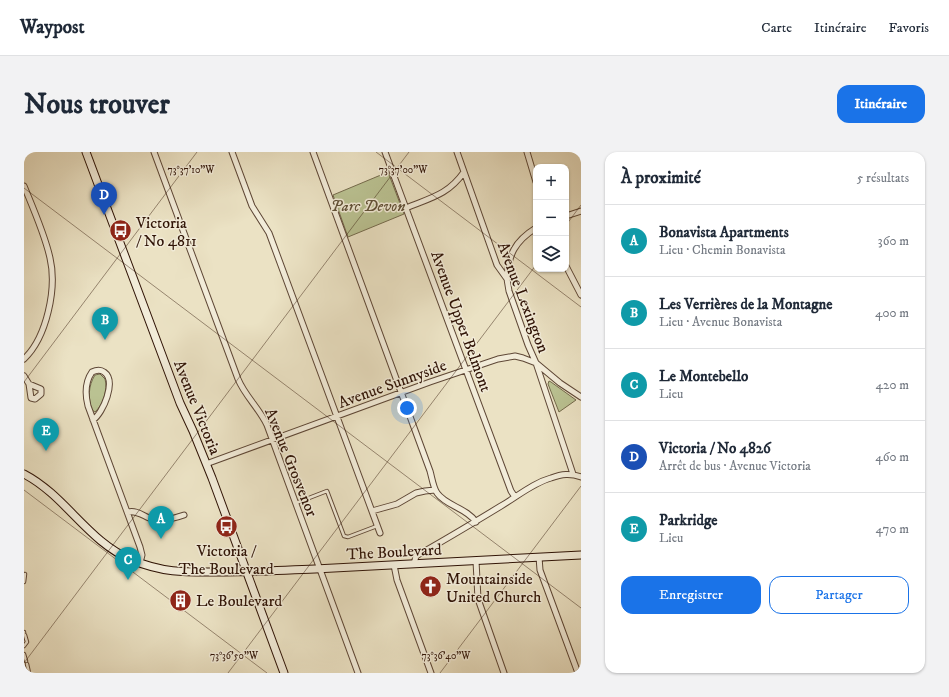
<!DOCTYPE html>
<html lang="fr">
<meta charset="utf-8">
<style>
body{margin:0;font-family:"IM FELL DW Pica",serif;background:#f2f2f3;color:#1f2937}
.controls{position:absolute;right:12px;top:12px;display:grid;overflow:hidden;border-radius:8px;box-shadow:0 1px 3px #0004}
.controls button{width:36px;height:36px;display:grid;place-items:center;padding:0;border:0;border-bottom:1px solid #e0e1e3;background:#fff;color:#1f2937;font:20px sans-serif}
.you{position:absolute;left:383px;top:256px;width:14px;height:14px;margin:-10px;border:3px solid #fff;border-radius:50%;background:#1a73e8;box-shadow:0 0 0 6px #1a73e833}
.badge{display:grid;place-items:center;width:26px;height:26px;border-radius:50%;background:#1a73e8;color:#fff;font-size:13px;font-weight:700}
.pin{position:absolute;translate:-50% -33px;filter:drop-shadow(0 1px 2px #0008)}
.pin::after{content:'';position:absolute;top:21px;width:14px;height:12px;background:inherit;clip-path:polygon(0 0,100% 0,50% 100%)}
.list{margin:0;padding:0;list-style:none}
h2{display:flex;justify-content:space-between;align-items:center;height:52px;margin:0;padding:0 16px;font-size:17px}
h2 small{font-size:13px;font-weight:400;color:#747a83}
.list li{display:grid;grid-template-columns:26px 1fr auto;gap:12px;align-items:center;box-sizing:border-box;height:72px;padding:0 16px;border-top:1px solid #e0e1e3}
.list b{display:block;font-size:15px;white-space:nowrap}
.list p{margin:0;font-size:13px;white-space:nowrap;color:#747a83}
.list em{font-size:13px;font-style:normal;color:#747a83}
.actions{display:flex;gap:8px;padding:12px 16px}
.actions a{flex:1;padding:9px 0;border:1px solid #1a73e8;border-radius:12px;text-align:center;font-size:14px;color:#1a73e8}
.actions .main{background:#1a73e8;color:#fff}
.icon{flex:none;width:22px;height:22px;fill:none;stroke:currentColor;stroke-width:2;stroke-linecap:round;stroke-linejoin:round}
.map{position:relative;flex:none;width:557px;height:521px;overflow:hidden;border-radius:12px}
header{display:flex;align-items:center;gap:24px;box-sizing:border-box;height:56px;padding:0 20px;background:#fff;border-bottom:1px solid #e0e1e3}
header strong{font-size:19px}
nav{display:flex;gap:22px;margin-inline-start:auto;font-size:14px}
.intro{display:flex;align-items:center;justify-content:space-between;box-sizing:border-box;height:96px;padding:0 24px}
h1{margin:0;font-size:28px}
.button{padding:10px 18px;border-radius:12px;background:#1a73e8;color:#fff;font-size:14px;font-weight:700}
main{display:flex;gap:24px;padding:0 24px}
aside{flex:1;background:#fff;border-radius:12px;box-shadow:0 1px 3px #0004}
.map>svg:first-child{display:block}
</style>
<header>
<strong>Waypost</strong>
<nav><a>Carte</a><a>Itinéraire</a><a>Favoris</a></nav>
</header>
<div class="intro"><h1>Nous trouver</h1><a class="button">Itinéraire</a></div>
<main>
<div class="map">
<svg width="557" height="521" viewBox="0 0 557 521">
<rect width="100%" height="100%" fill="#ebe2c4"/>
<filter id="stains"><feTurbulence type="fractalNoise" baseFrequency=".005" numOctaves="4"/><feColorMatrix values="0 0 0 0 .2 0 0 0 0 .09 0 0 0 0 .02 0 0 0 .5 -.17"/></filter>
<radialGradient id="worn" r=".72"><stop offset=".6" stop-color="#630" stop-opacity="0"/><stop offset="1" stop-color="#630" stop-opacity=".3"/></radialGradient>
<path fill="#bac292" stroke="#746a4c" d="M 364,20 L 380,62 L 324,85 L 309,43 Z
M 76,222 L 81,227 C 84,237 79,253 71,260 L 68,258 C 64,247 64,234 71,223 Z
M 525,229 L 527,230 L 552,248 L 535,260 L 524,232 Z"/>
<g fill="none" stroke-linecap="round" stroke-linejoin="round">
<defs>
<path id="lane" d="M 272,351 L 303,339 L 320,384 L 324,385 L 353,374
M 0,430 L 1,422
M 0,480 L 0,481
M 0,494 L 3,490 L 1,483
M 0,502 L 2,509
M 3,512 L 5,521"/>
<path id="street" d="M 130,0 L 214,227 C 221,244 235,256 243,273 L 334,521
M 208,0 L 228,54 L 245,81 L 356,381
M 289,0 L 406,319 C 408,326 409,335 413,341 C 422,354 443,356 452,370
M 361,0 L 487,339 L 491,345
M 433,0 L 473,113 L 483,127 L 485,139 L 504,193 L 512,211 L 549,322
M 503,0 L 512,30
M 0,34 C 9,56 21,83 26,106 C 33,136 23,185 0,207
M 382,56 C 406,46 424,43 440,20
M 542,64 L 557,59
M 542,114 L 557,143
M 483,127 C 484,103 491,89 512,76
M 0,224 L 5,232 L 7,246 L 11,247 L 17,242 L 17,237 L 5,232
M 69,268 C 79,261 93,229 80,220 C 76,217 72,218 68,220 C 61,230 61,242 64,254 L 116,395 L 118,403 L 116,411
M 182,312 L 406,230 L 474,207 L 491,204 L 499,206 L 512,211 L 536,231 L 557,245
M 348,359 L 373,352 L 392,341 L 401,339 L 411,338
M 104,360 C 112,358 118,363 125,366 C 137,370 148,367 160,363
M 515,405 L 516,418 L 554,521
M 452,409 L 454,447 L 480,521
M 390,412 L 392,404 C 421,388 449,371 477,354 C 494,344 509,331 527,326 C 538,322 546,321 557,325
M 370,413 L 373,428 L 407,521"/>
<path id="secondary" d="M 62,0 L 156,251 L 169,279 L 188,326 L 260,521
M 0,322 C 42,344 64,390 108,408 C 142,422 165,420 200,420 C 231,420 261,418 291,417 C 380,413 468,407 557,403"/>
</defs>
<use href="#lane" stroke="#5e4736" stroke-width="4.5"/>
<use href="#street" stroke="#5e4736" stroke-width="7"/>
<use href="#secondary" stroke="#2f1306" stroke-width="9"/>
<use href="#lane" stroke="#f2ecd9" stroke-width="2.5"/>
<use href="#street" stroke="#f2ecd9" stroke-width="5"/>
<use href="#secondary" stroke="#f2ecd9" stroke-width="7"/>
</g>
<path fill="none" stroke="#2f1306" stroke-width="1" stroke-opacity="0.45" d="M 352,0 L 557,155M 0,36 L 557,456M 542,73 L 557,53M 0,230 L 173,0M 0,338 L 243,521M 0,511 L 385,0M 204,521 L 512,113M 416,521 L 557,334"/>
<defs>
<symbol id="bus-disc" viewBox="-11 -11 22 22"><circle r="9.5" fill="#8f2418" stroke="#f2ecd9"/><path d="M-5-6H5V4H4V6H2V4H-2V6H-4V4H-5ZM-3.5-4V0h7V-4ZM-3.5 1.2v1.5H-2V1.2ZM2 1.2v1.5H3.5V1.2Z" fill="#fff"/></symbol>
<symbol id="church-disc" viewBox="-11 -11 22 22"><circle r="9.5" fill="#8f2418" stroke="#f2ecd9"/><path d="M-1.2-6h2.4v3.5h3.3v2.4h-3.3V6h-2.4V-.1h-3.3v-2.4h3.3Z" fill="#fff"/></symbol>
<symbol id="building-disc" viewBox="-11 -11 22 22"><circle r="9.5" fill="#8f2418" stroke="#f2ecd9"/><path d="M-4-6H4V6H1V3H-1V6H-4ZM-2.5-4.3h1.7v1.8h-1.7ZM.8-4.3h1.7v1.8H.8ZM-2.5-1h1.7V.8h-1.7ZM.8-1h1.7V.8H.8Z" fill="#fff"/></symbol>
</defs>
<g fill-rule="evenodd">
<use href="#bus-disc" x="84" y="66" width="25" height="25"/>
<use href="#bus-disc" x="190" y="362" width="25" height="25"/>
<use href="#church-disc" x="394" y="422" width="25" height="25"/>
<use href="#building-disc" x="144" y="436" width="25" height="25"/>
</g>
<g text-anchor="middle" stroke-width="3" stroke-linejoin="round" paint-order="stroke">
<g font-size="16" font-style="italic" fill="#605037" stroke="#f2ecd9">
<text x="344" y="59">Parc Devon</text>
</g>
<g font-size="16" fill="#2f1306" stroke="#f2ecd9" text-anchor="start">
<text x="112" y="76">Victoria<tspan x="112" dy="18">/ No 4811</tspan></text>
<text x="202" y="404" text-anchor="middle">Victoria /<tspan x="202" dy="18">The Boulevard</tspan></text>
<text x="422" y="432">Mountainside<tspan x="422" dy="18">United Church</tspan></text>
<text x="172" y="454">Le Boulevard</text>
</g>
<g font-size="16" fill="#2f1306" stroke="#f2ecd9">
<text transform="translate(500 145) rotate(69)" y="6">Avenue Lexington</text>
<text transform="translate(438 169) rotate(70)" y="6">Avenue Upper Belmont</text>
<text transform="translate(368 231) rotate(-20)" y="6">Avenue Sunnyside</text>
<text transform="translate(174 255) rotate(68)" y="6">Avenue Victoria</text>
<text transform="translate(268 310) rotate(68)" y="6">Avenue Grosvenor</text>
<text transform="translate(370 399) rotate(-3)" y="6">The Boulevard</text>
</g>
</g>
<g font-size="10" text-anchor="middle" fill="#2f1306" stroke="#f2ecd9" stroke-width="3" stroke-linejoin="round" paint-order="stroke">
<text x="167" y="21">73°37'10"W</text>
<text x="379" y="21">73°37'00"W</text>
<text x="210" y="507">73°36'50"W</text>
<text x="422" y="507">73°36'40"W</text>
</g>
<rect width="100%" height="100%" filter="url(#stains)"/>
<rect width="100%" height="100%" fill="url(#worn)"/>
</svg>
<div class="controls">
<button>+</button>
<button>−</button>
<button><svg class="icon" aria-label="layers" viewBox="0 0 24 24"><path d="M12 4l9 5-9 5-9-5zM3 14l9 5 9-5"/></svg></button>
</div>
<div class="you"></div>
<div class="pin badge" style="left:137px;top:387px;background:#0f9aa8">A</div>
<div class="pin badge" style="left:81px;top:188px;background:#0f9aa8">B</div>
<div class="pin badge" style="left:104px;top:428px;background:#0f9aa8">C</div>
<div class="pin badge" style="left:80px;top:63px;background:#1a4fb4">D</div>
<div class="pin badge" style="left:22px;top:299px;background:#0f9aa8">E</div>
</div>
<aside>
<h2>À proximité<small>5 résultats</small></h2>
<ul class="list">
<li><span class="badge" style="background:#0f9aa8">A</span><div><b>Bonavista Apartments</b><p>Lieu · Chemin Bonavista</p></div><em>360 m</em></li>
<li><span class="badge" style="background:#0f9aa8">B</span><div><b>Les Verrières de la Montagne</b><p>Lieu · Avenue Bonavista</p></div><em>400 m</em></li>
<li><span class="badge" style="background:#0f9aa8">C</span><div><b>Le Montebello</b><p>Lieu</p></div><em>420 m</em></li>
<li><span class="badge" style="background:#1a4fb4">D</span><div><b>Victoria / No 4826</b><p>Arrêt de bus · Avenue Victoria</p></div><em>460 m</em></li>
<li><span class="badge" style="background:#0f9aa8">E</span><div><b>Parkridge</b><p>Lieu</p></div><em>470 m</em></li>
</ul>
<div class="actions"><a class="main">Enregistrer</a><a>Partager</a></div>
</aside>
</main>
